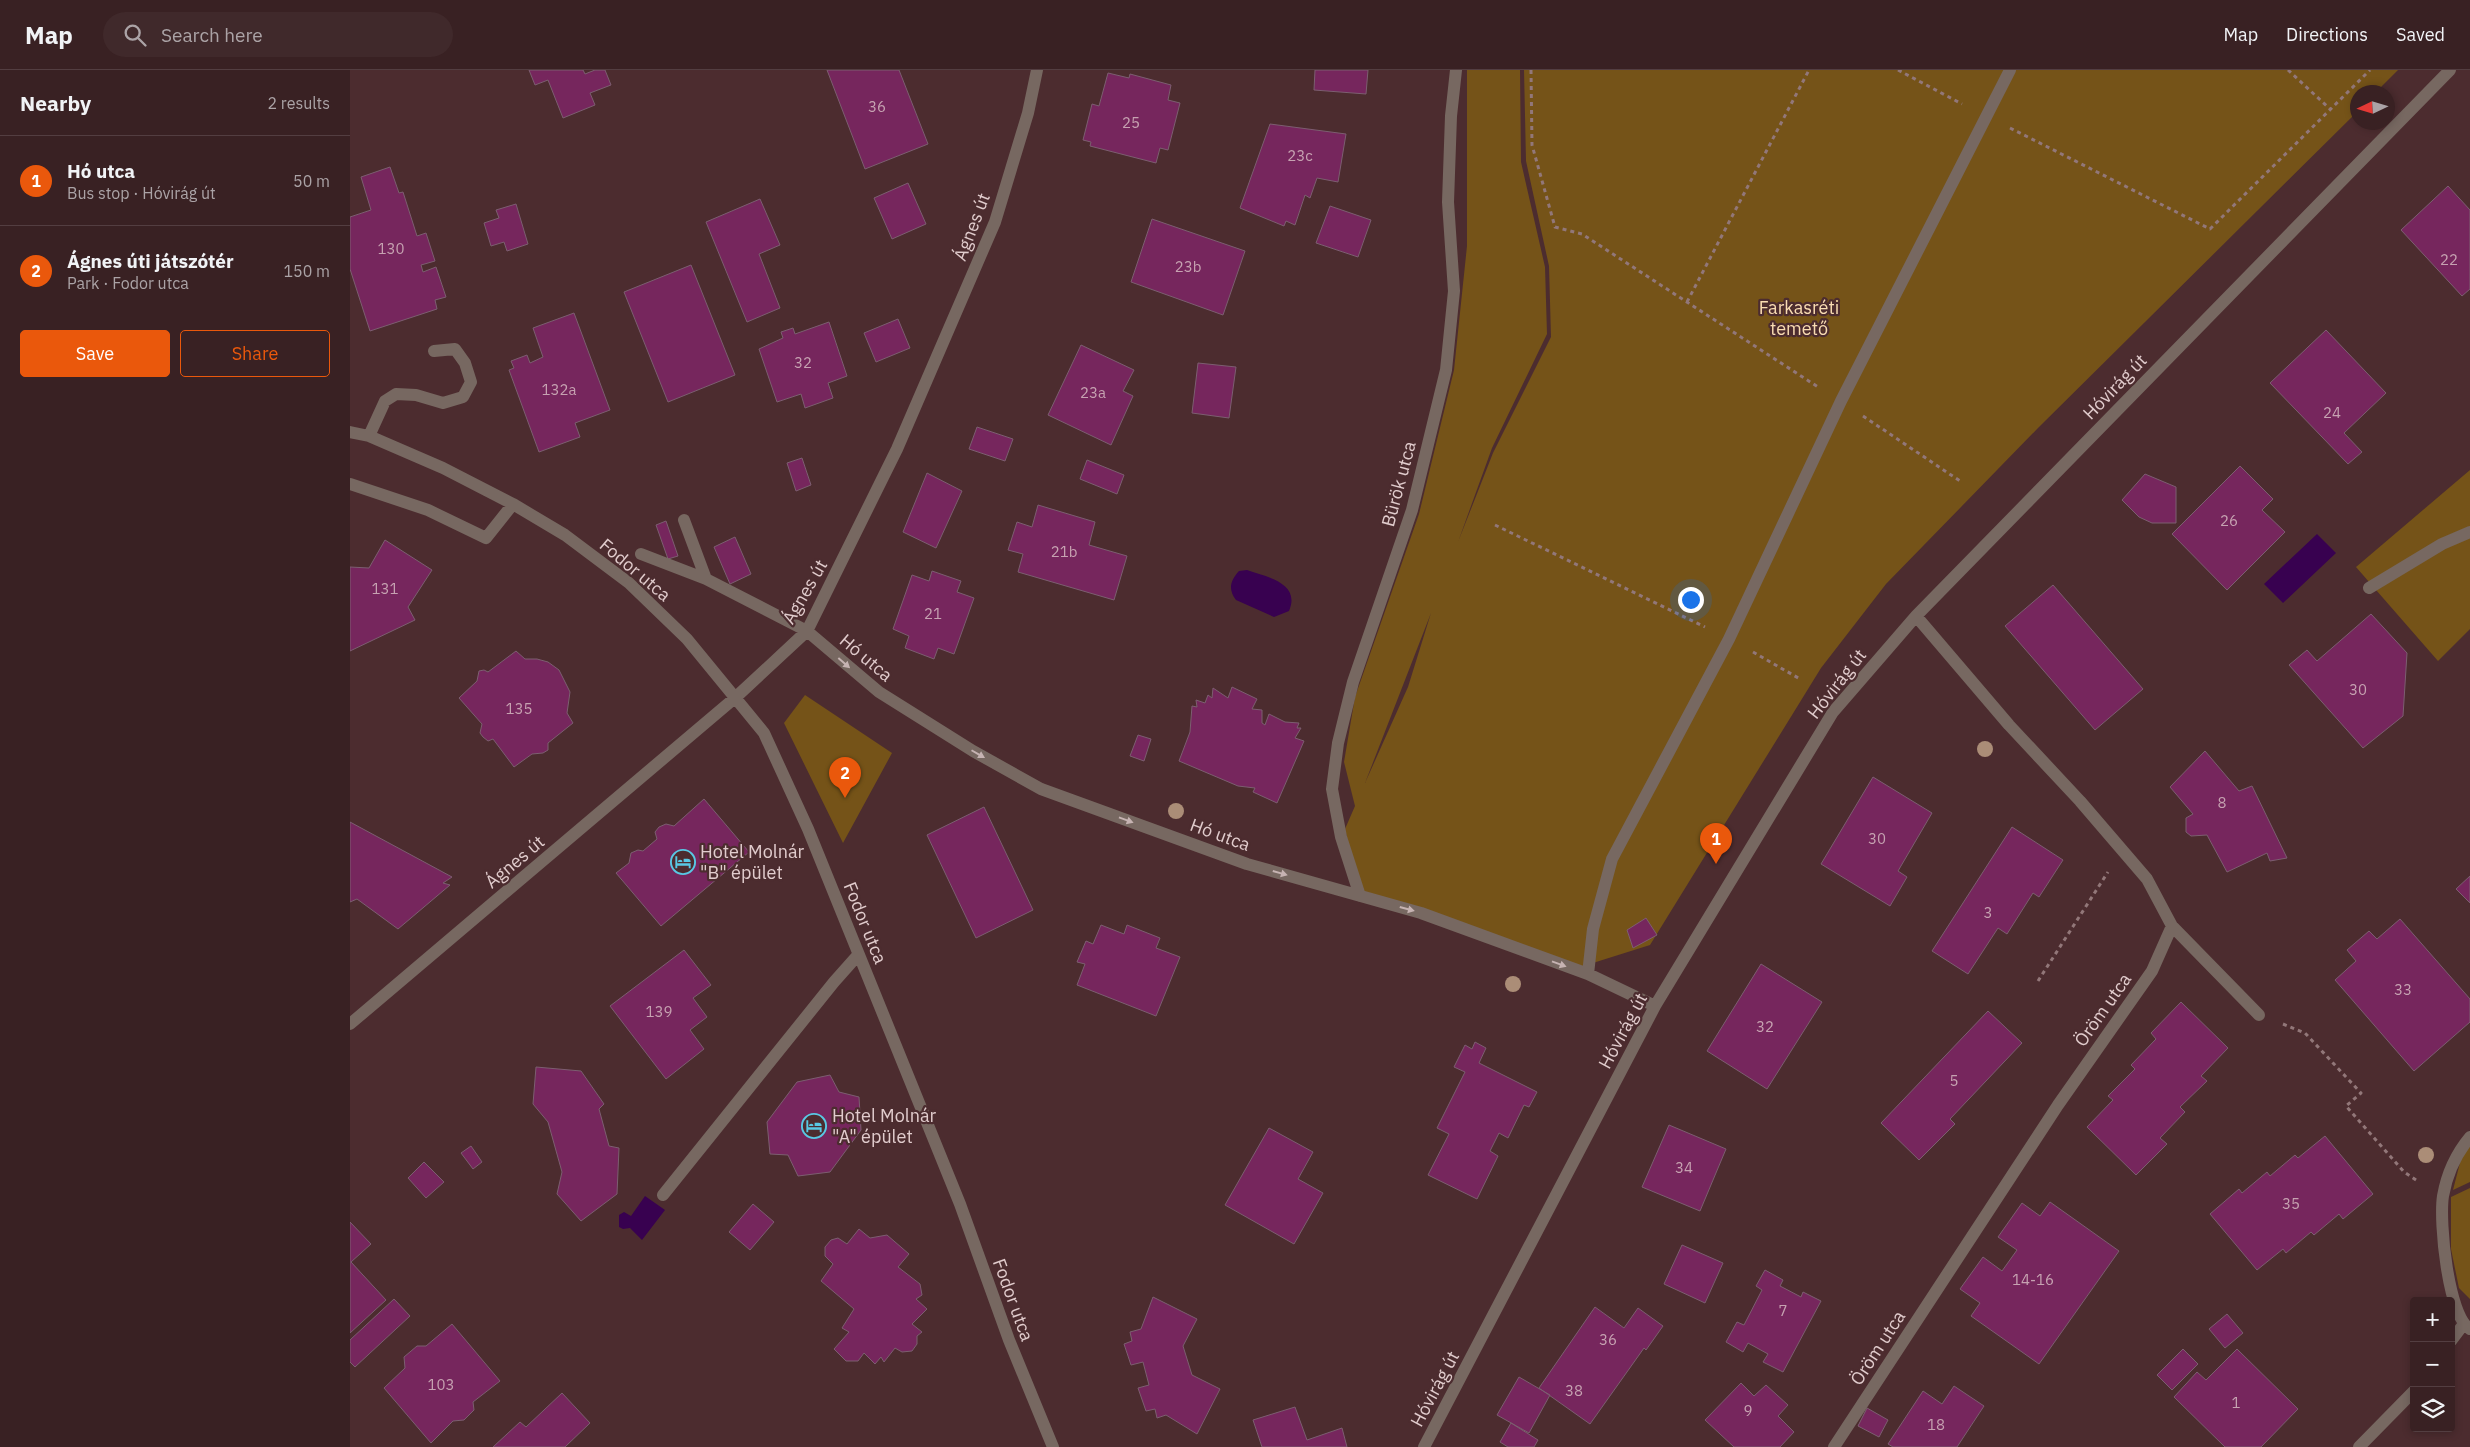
<!DOCTYPE html>
<meta charset="utf-8">
<style>
body{margin:0;font-family:"IBM Plex Sans",sans-serif;background:#40292b;color:#f1f3f6}
.controls{position:absolute;right:15px;bottom:15px;display:grid;overflow:hidden;border-radius:5px;box-shadow:0 2px 8px #0003}
.controls button{width:45px;height:45px;display:grid;place-items:center;padding:0;border:0;border-bottom:1px solid #533e41;background:#392123;color:#f1f3f6;font:25px sans-serif}
.compass{position:absolute;left:2000px;top:15px;width:45px;height:45px;border-radius:50%;background:#392123;box-shadow:0 2px 8px #0003;rotate:266deg}
.you{position:absolute;left:1340px;top:529px;width:18px;height:18px;margin:-12px;border:4px solid #fff;border-radius:50%;background:#1a73e8;box-shadow:0 0 0 8px #1a73e833}
.badge{display:grid;place-items:center;width:32px;height:32px;border-radius:50%;background:#ea580c;color:#fff;font-size:16px;font-weight:700}
.pin{position:absolute;translate:-50% -41px;filter:drop-shadow(0 1px 2px #0008)}
.pin::after{content:'';position:absolute;top:26px;width:18px;height:15px;background:inherit;clip-path:polygon(0 0,100% 0,50% 100%)}
.list{margin:0;padding:0;list-style:none}
h2{display:flex;justify-content:space-between;align-items:center;height:65px;margin:0;padding:0 20px;font-size:21px}
h2 small{font-size:16px;font-weight:400;color:#aba3a6}
.list li{display:grid;grid-template-columns:32px 1fr auto;gap:15px;align-items:center;box-sizing:border-box;height:90px;padding:0 20px;border-top:1px solid #533e41}
.list b{display:block;font-size:19px;white-space:nowrap}
.list p{margin:0;font-size:16px;white-space:nowrap;color:#aba3a6}
.list em{font-size:16px;font-style:normal;color:#aba3a6}
.actions{display:flex;gap:10px;padding:15px 20px}
.actions a{flex:1;padding:11px 0;border:1px solid #ea580c;border-radius:5px;text-align:center;font-size:18px;color:#ea580c}
.actions .main{background:#ea580c;color:#fff}
.icon{flex:none;width:28px;height:28px;fill:none;stroke:currentColor;stroke-width:2;stroke-linecap:round;stroke-linejoin:round}
.map{position:relative;flex:none;width:2120px;height:1377px;overflow:hidden}
header{display:flex;align-items:center;gap:30px;box-sizing:border-box;height:70px;padding:0 25px;background:#392123;border-bottom:1px solid #533e41}
header strong{font-size:24px}
nav{display:flex;gap:28px;margin-inline-start:auto;font-size:18px}
.search{width:350px;height:45px;background:#40292b;display:flex;align-items:center;gap:12px;box-sizing:border-box;padding:0 18px;border-radius:28px;color:#aba3a6;font-size:19px}
main{display:flex}
aside{flex:1;background:#392123}
.map>svg:first-child{display:block}
</style>
<header>
<strong>Map</strong>
<div class="search"><svg class="icon" aria-label="search" viewBox="0 0 24 24"><circle cx="10" cy="10" r="6"/><path d="M15 15l6 6"/></svg>Search here</div>
<nav><a>Map</a><a>Directions</a><a>Saved</a></nav>
</header>
<main>
<aside>
<h2>Nearby<small>2 results</small></h2>
<ul class="list">
<li><span class="badge">1</span><div><b>Hó utca</b><p>Bus stop · Hóvirág út</p></div><em>50 m</em></li>
<li><span class="badge">2</span><div><b>Ágnes úti játszótér</b><p>Park · Fodor utca</p></div><em>150 m</em></li>
</ul>
<div class="actions"><a class="main">Save</a><a>Share</a></div>
</aside>
<div class="map">
<svg width="2120" height="1377" viewBox="0 0 2120 1377">
<rect width="100%" height="100%" fill="#4c2c2f"/>
<path fill="#755318" fill-rule="evenodd" d="M 1117,0 L 1170,0 L 1171,92 L 1195,197 L 1197,264 L 1142,378 L 1108,472 L 1143,383 L 1201,267 L 1199,196 L 1176,91 L 1174,0 L 2048,0 L 2026,22 L 2008,22 L 2007,42 L 1688,358 L 1536,514 L 1471,598 L 1300,875 L 1227,898 L 1009,821 L 995,759 L 1005,736 L 994,692 L 1005,627 L 1069,444 L 1104,300 L 1117,176 ZM 1081,543 L 1058,617 L 1015,713 Z
M 2120,400 L 2120,559 L 2088,591 L 2006,497 Z
M 455,625 L 542,683 L 493,773 L 434,653 Z
M 2120,1075 L 2120,1112 L 2103,1120 L 2112,1085 Z
M 2120,1118 L 2120,1229 L 2109,1218 L 2101,1179 L 2101,1127 Z"/>
<path fill="#380150" d="M 1967,464 L 1986,483 L 1933,533 L 1914,514 Z
M 897,500 C 917,507 951,513 939,541 L 924,547 L 886,530 C 878,519 880,511 889,501 Z
M 295,1126 L 315,1140 L 292,1170 L 280,1158 L 273,1159 L 269,1157 L 269,1145 L 274,1142 L 281,1146 Z"/>
<path fill="#76265d" stroke="#7c5e70" d="M 179,0 L 233,0 L 235,4 L 245,0 L 255,0 L 261,15 L 240,23 L 245,35 L 213,48 L 198,10 L 185,15 Z
M 477,0 L 549,0 L 578,74 L 515,99 Z
M 965,0 L 1018,0 L 1016,24 L 964,20 Z
M 758,3 L 779,8 L 780,4 L 821,15 L 818,30 L 830,33 L 818,80 L 810,78 L 806,93 L 740,76 L 741,72 L 733,70 L 742,34 L 749,36 Z
M 920,54 L 996,64 L 988,112 L 967,108 L 960,128 L 955,125 L 945,155 L 936,151 L 934,156 L 890,138 Z
M 40,97 L 49,123 L 53,122 L 67,166 L 76,163 L 85,191 L 71,195 L 73,202 L 86,197 L 96,227 L 85,230 L 87,239 L 20,261 L 0,199 L 0,147 L 21,140 L 11,107 Z
M 558,113 L 576,154 L 542,169 L 524,128 Z
M 2098,116 L 2120,140 L 2120,219 L 2112,226 L 2051,160 Z
M 410,129 L 430,175 L 409,184 L 430,238 L 397,252 L 356,152 Z
M 166,134 L 178,174 L 157,181 L 154,172 L 141,176 L 134,153 L 149,148 L 146,140 Z
M 980,136 L 1021,150 L 1008,187 L 966,173 Z
M 802,149 L 895,181 L 873,245 L 781,212 Z
M 341,195 L 385,305 L 318,332 L 274,222 Z
M 224,243 L 260,340 L 225,353 L 230,367 L 189,382 L 159,300 L 164,298 L 161,291 L 177,285 L 180,293 L 193,287 L 183,258 Z
M 548,249 L 560,278 L 526,292 L 514,263 Z
M 479,252 L 497,306 L 478,313 L 483,328 L 455,338 L 451,324 L 427,332 L 409,279 L 433,268 L 431,262 L 443,258 L 445,264 Z
M 1976,260 L 2036,323 L 1994,363 L 2012,382 L 1998,394 L 1920,313 Z
M 731,275 L 784,300 L 773,321 L 783,326 L 761,375 L 698,345 Z
M 848,293 L 886,297 L 879,348 L 842,343 Z
M 627,357 L 663,369 L 655,391 L 619,379 Z
M 452,388 L 461,415 L 446,421 L 437,393 Z
M 737,390 L 774,405 L 767,424 L 730,409 Z
M 1890,396 L 1923,429 L 1912,440 L 1935,462 L 1877,520 L 1822,464 Z
M 577,403 L 612,421 L 586,478 L 553,462 Z
M 1795,404 L 1826,417 L 1826,453 L 1802,453 L 1789,447 L 1772,430 Z
M 688,435 L 745,452 L 739,475 L 777,486 L 764,530 L 668,502 L 673,484 L 658,480 L 667,452 L 682,457 Z
M 316,451 L 328,486 L 318,489 L 306,455 Z
M 385,467 L 401,504 L 380,514 L 364,477 Z
M 35,470 L 82,500 L 58,537 L 65,550 L 0,581 L 0,497 L 19,498 Z
M 582,501 L 611,511 L 607,522 L 624,528 L 604,584 L 588,578 L 584,589 L 555,578 L 559,566 L 543,559 L 562,505 L 579,511 Z
M 1703,515 L 1793,619 L 1745,660 L 1655,556 Z
M 2021,544 L 2057,583 L 2053,646 L 2013,678 L 1939,595 L 1957,580 L 1967,591 Z
M 166,581 L 175,589 L 187,589 L 198,592 L 209,600 L 220,622 L 217,643 L 223,653 L 198,673 L 198,680 L 193,683 L 182,684 L 164,697 L 143,669 L 138,671 L 133,667 L 130,663 L 132,654 L 109,628 L 127,611 L 129,601 L 134,600 L 138,602 Z
M 882,617 L 907,629 L 902,639 L 912,640 L 912,653 L 915,655 L 919,644 L 935,652 L 949,653 L 947,658 L 951,658 L 945,668 L 954,671 L 927,733 L 903,722 L 905,718 L 888,716 L 829,691 L 840,662 L 842,636 L 847,637 L 846,630 L 855,633 L 858,625 L 862,628 L 863,618 L 878,628 Z
M 788,665 L 801,669 L 794,691 L 780,686 Z
M 1855,681 L 1889,721 L 1902,716 L 1937,788 L 1920,791 L 1917,783 L 1877,802 L 1857,765 L 1841,766 L 1836,762 L 1836,748 L 1843,744 L 1820,717 Z
M 1523,707 L 1582,743 L 1548,801 L 1557,807 L 1540,836 L 1471,794 Z
M 354,729 L 399,782 L 311,856 L 266,803 L 279,793 L 281,783 L 288,780 L 293,781 L 307,769 L 305,762 L 309,757 L 316,754 L 324,756 Z
M 634,737 L 683,840 L 626,868 L 577,765 Z
M 0,752 L 102,807 L 93,813 L 100,815 L 48,859 L 7,829 L 0,832 Z
M 1662,757 L 1713,790 L 1689,827 L 1683,823 L 1657,864 L 1648,858 L 1618,904 L 1582,881 Z
M 2120,806 L 2120,833 L 2106,819 Z
M 1296,848 L 1307,865 L 1283,878 L 1277,860 Z
M 2050,849 L 2120,929 L 2120,952 L 2064,1001 L 1985,910 L 2006,891 L 1997,880 L 2019,861 L 2027,869 Z
M 751,855 L 774,864 L 777,855 L 810,868 L 806,878 L 830,887 L 806,946 L 727,915 L 735,894 L 727,892 L 736,871 L 743,874 Z
M 334,880 L 361,915 L 343,928 L 357,947 L 340,960 L 354,979 L 316,1009 L 260,936 Z
M 1411,894 L 1472,932 L 1417,1019 L 1357,981 Z
M 1831,932 L 1878,978 L 1851,1006 L 1857,1011 L 1830,1037 L 1835,1042 L 1810,1068 L 1817,1074 L 1786,1105 L 1737,1057 L 1763,1030 L 1758,1026 L 1785,999 L 1781,995 L 1806,969 L 1801,963 Z
M 1638,941 L 1672,973 L 1600,1049 L 1605,1054 L 1569,1090 L 1531,1053 Z
M 1125,972 L 1136,978 L 1129,993 L 1187,1022 L 1179,1037 L 1174,1035 L 1158,1068 L 1149,1063 L 1140,1081 L 1148,1086 L 1127,1129 L 1078,1105 L 1099,1064 L 1087,1058 L 1115,1002 L 1104,997 L 1115,975 L 1122,979 Z
M 186,997 L 231,1001 L 254,1034 L 249,1039 L 259,1076 L 269,1078 L 267,1124 L 231,1151 L 207,1124 L 212,1102 L 198,1052 L 183,1034 Z
M 480,1005 L 489,1022 L 509,1027 L 511,1060 L 480,1102 L 448,1106 L 438,1085 L 420,1084 L 417,1052 L 447,1012 Z
M 1319,1055 L 1376,1079 L 1350,1141 L 1292,1117 Z
M 919,1058 L 963,1082 L 948,1109 L 973,1123 L 944,1174 L 875,1135 Z
M 1975,1066 L 2023,1124 L 1993,1149 L 1989,1144 L 1964,1165 L 1961,1162 L 1936,1183 L 1933,1179 L 1907,1200 L 1860,1144 L 1889,1119 L 1892,1123 L 1917,1102 L 1920,1106 L 1945,1085 L 1948,1088 Z
M 121,1076 L 132,1092 L 123,1099 L 111,1083 Z
M 74,1092 L 94,1112 L 76,1128 L 58,1108 Z
M 1700,1132 L 1769,1181 L 1689,1294 L 1621,1246 L 1630,1233 L 1610,1219 L 1633,1187 L 1652,1201 L 1667,1180 L 1648,1167 L 1672,1133 L 1690,1146 Z
M 403,1134 L 424,1152 L 400,1180 L 379,1162 Z
M 0,1152 L 21,1174 L 1,1192 L 36,1230 L 0,1263 Z
M 509,1159 L 520,1168 L 537,1165 L 559,1184 L 548,1197 L 570,1214 L 572,1225 L 566,1229 L 577,1239 L 562,1254 L 572,1262 L 567,1266 L 567,1274 L 562,1281 L 552,1282 L 545,1278 L 534,1292 L 531,1287 L 525,1294 L 514,1283 L 508,1291 L 496,1291 L 484,1279 L 499,1262 L 492,1258 L 504,1239 L 471,1211 L 483,1194 L 475,1186 L 475,1177 L 481,1170 L 488,1168 L 497,1174 Z
M 1332,1175 L 1373,1193 L 1355,1233 L 1314,1214 Z
M 1415,1200 L 1433,1210 L 1430,1216 L 1451,1227 L 1453,1222 L 1471,1231 L 1433,1302 L 1413,1292 L 1418,1284 L 1398,1273 L 1393,1282 L 1376,1272 L 1387,1252 L 1394,1255 L 1412,1220 L 1406,1216 Z
M 803,1227 L 847,1249 L 833,1276 L 842,1305 L 870,1319 L 847,1364 L 816,1345 L 807,1348 L 805,1339 L 796,1341 L 788,1318 L 799,1315 L 793,1292 L 781,1295 L 774,1274 L 782,1271 L 780,1262 L 791,1259 Z
M 44,1229 L 60,1246 L 5,1297 L 0,1292 L 0,1270 Z
M 1245,1237 L 1274,1258 L 1288,1238 L 1313,1256 L 1296,1280 L 1294,1278 L 1240,1354 L 1189,1318 Z
M 1877,1244 L 1893,1263 L 1875,1278 L 1859,1259 Z
M 102,1254 L 150,1311 L 123,1332 L 124,1340 L 114,1350 L 103,1351 L 81,1373 L 34,1318 L 55,1298 L 54,1287 L 67,1276 L 76,1276 Z
M 1833,1279 L 1848,1294 L 1822,1320 L 1807,1305 Z
M 1887,1279 L 1948,1339 L 1911,1377 L 1875,1377 L 1824,1327 L 1847,1302 L 1856,1310 Z
M 1169,1307 L 1200,1325 L 1179,1363 L 1147,1345 Z
M 1391,1313 L 1404,1326 L 1416,1315 L 1438,1335 L 1428,1346 L 1444,1362 L 1430,1377 L 1384,1377 L 1355,1350 Z
M 1604,1316 L 1634,1336 L 1607,1377 L 1543,1377 L 1538,1374 L 1573,1321 L 1592,1334 Z
M 212,1323 L 240,1353 L 215,1377 L 143,1377 L 170,1352 L 176,1357 Z
M 945,1337 L 957,1370 L 992,1358 L 997,1377 L 912,1377 L 903,1350 Z
M 1517,1338 L 1538,1350 L 1529,1367 L 1508,1356 Z
M 1161,1353 L 1188,1370 L 1184,1377 L 1158,1377 L 1150,1372 Z"/>
<g fill="none" stroke-linecap="round" stroke-linejoin="round">
<path stroke="#927779" stroke-width="3" stroke-dasharray="4 4" stroke-linecap="butt" d="M 1181,0 L 1182,75 L 1205,157 L 1232,164 L 1468,317
M 1548,0 L 1612,34
M 1938,0 L 1980,39
M 1660,58 L 1860,159 L 2020,0
M 1337,232 L 1459,0
M 1513,346 L 1610,411
M 1145,455 L 1355,557
M 1403,582 L 1450,609
M 1688,911 L 1758,802
M 1933,954 L 1955,963 L 2011,1023 L 1996,1036 L 2054,1102 L 2069,1112"/>
<path stroke="#776861" stroke-width="12" d="M 0,362 L 19,366 L 93,398 L 163,434 L 215,465 L 279,513 L 337,569 L 414,663 L 458,759 L 610,1134 L 659,1270 L 703,1377
M 19,366 L 35,331 L 46,324 L 66,325 L 93,333 L 113,327 L 121,312 L 115,293 L 105,279 L 84,281
M 0,414 L 78,440 L 136,468 L 163,434
M 291,484 L 356,509 L 334,450
M 356,509 L 457,561 L 529,622 L 623,681 L 691,719 L 897,794 L 1071,843 L 1238,904 L 1305,936
M 2019,518 L 2092,474 L 2120,462
M 1010,826 L 991,767 L 982,719 L 988,673 L 1003,612 L 1062,440 L 1096,300 L 1104,221 L 1098,132 L 1101,46 L 1106,0
M 1822,856 L 1909,945
M 1238,904 L 1243,859 L 1262,789 L 1379,569 L 1491,331 L 1660,0
M 0,954 L 386,627 L 457,561 L 547,379 L 645,152 L 678,43 L 687,0
M 2120,1067 C 2105,1085 2097,1103 2093,1126 C 2089,1152 2098,1246 2120,1259
M 313,1125 L 484,912 L 508,885
M 2101,1271 L 2113,1255
M 1074,1377 L 1305,936 L 1483,642 L 1566,546 L 2100,0
M 1484,1377 L 1708,1035 L 1802,901 L 1822,856 L 1797,809 L 1730,731 L 1659,655 L 1566,546
M 2009,1377 L 2064,1321"/>
</g>
<g fill="#ab8d77">
<circle cx="1635" cy="679" r="8"/>
<circle cx="826" cy="741" r="8"/>
<circle cx="1163" cy="914" r="8"/>
<circle cx="2076" cy="1085" r="8"/>
</g>
<defs><path id="oneway-solid" d="M-6-.8H1V-3.2L6.5 0L1 3.2V.8H-6Z" transform="scale(1.25)"/></defs>
<g fill="#c6b3b2">
<use href="#oneway-solid" transform="translate(494 593) rotate(41)"/>
<use href="#oneway-solid" transform="translate(628 684) rotate(30)"/>
<use href="#oneway-solid" transform="translate(776 750) rotate(20)"/>
<use href="#oneway-solid" transform="translate(930 803) rotate(16)"/>
<use href="#oneway-solid" transform="translate(1057 839) rotate(15)"/>
<use href="#oneway-solid" transform="translate(1209 894) rotate(20)"/>
</g>
<defs>
<symbol id="hotel-ring" viewBox="-11 -11 22 22"><circle r="9.5" fill="#4c2c2f" stroke="#59c8e4" stroke-width="1.5"/><path d="M-6-4.5h1.5V1H6V5H4.5V3h-9V5H-6ZM-4 0a1.8 1.8 0 1 1 3.6 0ZM.5 0V-2.5h3Q6-2.5 6 0Z" fill="#59c8e4"/></symbol>
</defs>
<g fill-rule="evenodd">
<use href="#hotel-ring" x="319" y="778" width="28" height="28"/>
<use href="#hotel-ring" x="450" y="1042" width="28" height="28"/>
</g>
<g text-anchor="middle" stroke-width="4.5" stroke-linejoin="round" paint-order="stroke">
<g font-size="15" fill="#c6a2b1">
<text x="527" y="42">36</text>
<text x="781" y="58">25</text>
<text x="950" y="91">23c</text>
<text x="41" y="184">130</text>
<text x="2099" y="195">22</text>
<text x="838" y="202">23b</text>
<text x="453" y="298">32</text>
<text x="209" y="325">132a</text>
<text x="743" y="328">23a</text>
<text x="1982" y="348">24</text>
<text x="1879" y="456">26</text>
<text x="714" y="487">21b</text>
<text x="35" y="524">131</text>
<text x="583" y="549">21</text>
<text x="2008" y="625">30</text>
<text x="169" y="644">135</text>
<text x="1872" y="738">8</text>
<text x="1527" y="774">30</text>
<text x="1638" y="848">3</text>
<text x="2053" y="925">33</text>
<text x="309" y="947">139</text>
<text x="1415" y="962">32</text>
<text x="1604" y="1016">5</text>
<text x="1334" y="1103">34</text>
<text x="1941" y="1139">35</text>
<text x="1683" y="1215">14-16</text>
<text x="1433" y="1246">7</text>
<text x="1258" y="1275">36</text>
<text x="91" y="1320">103</text>
<text x="1224" y="1326">38</text>
<text x="1886" y="1338">1</text>
<text x="1398" y="1346">9</text>
<text x="1586" y="1360">18</text>
</g>
<g font-size="18" fill="#e1cccd" stroke="#4c2c2f">
<text transform="translate(622 157) rotate(-69)" y="6">Ágnes út</text>
<text transform="translate(1765 317) rotate(-46)" y="6">Hóvirág út</text>
<text transform="translate(1049 414) rotate(-75)" y="6">Bürök utca</text>
<text transform="translate(285 500) rotate(40)" y="6">Fodor utca</text>
<text transform="translate(455 522) rotate(-60)" y="6">Ágnes út</text>
<text transform="translate(516 588) rotate(40)" y="6">Hó utca</text>
<text transform="translate(1487 614) rotate(-52)" y="6">Hóvirág út</text>
<text transform="translate(870 765) rotate(20)" y="6">Hó utca</text>
<text transform="translate(165 792) rotate(-40)" y="6">Ágnes út</text>
<text transform="translate(515 853) rotate(68)" y="6">Fodor utca</text>
<text transform="translate(1753 940) rotate(-55)" y="6">Öröm utca</text>
<text transform="translate(1273 961) rotate(-62)" y="6">Hóvirág út</text>
<text transform="translate(663 1230) rotate(70)" y="6">Fodor utca</text>
<text transform="translate(1528 1278) rotate(-57)" y="6">Öröm utca</text>
<text transform="translate(1085 1319) rotate(-62)" y="6">Hóvirág út</text>
</g>
<g font-size="18" fill="#f9dcb2" stroke="#4c2c2f">
<text x="1449" y="244">Farkasréti<tspan x="1449" dy="21">temető</tspan></text>
</g>
<g font-size="18" fill="#e1cccd" stroke="#4c2c2f" text-anchor="start">
<text x="350" y="788">Hotel Molnár<tspan x="350" dy="21">"B" épület</tspan></text>
<text x="482" y="1052">Hotel Molnár<tspan x="482" dy="21">"A" épület</tspan></text>
</g>
</g>
</svg>
<div class="controls">
<button>+</button>
<button>−</button>
<button><svg class="icon" aria-label="layers" viewBox="0 0 24 24"><path d="M12 4l9 5-9 5-9-5zM3 14l9 5 9-5"/></svg></button>
</div>
<svg class="compass" viewBox="-18 -18 36 36"><path d="M0-13l5 13h-10z" fill="#e53935"/><path d="M0 13l5-13h-10z" fill="#aba3a6"/></svg>
<div class="you"></div>
<div class="pin badge" style="left:1366px;top:794px">1</div>
<div class="pin badge" style="left:495px;top:728px">2</div>
</div>
</main>
